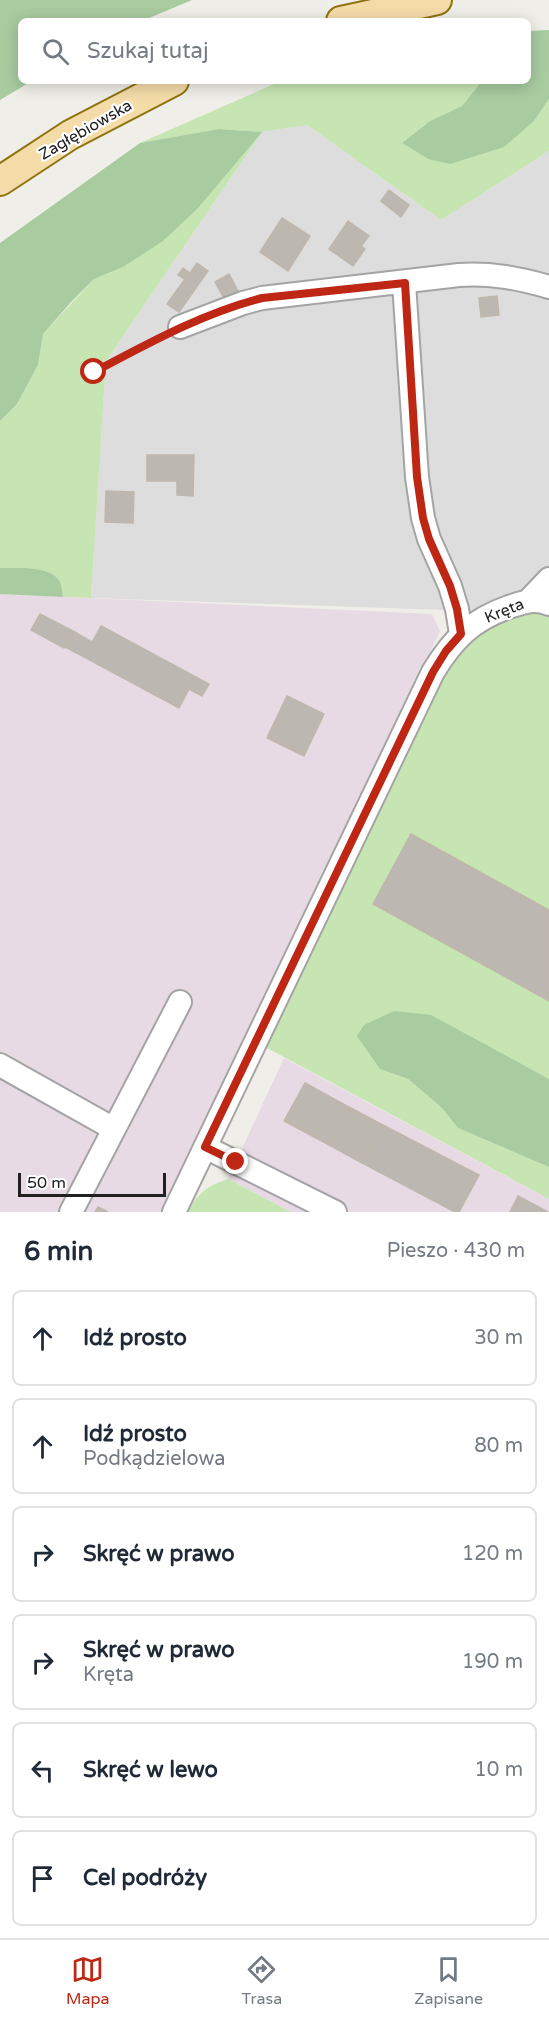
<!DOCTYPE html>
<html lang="pl">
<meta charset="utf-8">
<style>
body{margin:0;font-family:"Varela Round",sans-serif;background:#f2f2f3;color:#1f2937}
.scale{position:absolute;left:18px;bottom:15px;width:148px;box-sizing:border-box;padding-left:6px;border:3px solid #202020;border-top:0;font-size:16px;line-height:21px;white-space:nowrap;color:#202020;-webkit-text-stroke:4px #fff;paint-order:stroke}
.stop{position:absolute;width:18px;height:18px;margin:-14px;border:4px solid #bd2713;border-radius:50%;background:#fff}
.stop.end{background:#bd2713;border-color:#fff;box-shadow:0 2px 6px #0008}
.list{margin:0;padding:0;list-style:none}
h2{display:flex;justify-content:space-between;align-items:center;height:78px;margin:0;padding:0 24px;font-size:26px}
h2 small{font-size:20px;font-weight:400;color:#747a83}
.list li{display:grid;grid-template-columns:39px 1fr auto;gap:18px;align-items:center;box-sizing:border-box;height:96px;margin:0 12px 12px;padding:0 12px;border:2px solid #e0e1e3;border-radius:9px}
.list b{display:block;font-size:22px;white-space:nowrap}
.list p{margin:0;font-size:20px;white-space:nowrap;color:#747a83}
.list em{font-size:20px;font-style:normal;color:#747a83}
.icon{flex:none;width:33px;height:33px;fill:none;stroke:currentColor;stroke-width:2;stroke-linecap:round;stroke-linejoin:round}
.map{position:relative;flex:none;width:549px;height:1212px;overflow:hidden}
.search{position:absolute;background:#fff;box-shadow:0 3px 15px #0003;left:18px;right:18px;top:18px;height:66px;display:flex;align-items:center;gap:15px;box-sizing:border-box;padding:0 21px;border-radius:9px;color:#747a83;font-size:22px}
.sheet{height:726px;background:#fff}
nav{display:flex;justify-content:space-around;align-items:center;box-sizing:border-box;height:84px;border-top:2px solid #e0e1e3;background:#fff;font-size:16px;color:#747a83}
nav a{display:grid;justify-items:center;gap:3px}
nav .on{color:#bd2713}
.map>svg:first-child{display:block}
</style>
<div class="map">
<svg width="549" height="1212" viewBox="0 0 549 1212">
<rect width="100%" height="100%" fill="#f0eee8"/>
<path fill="#dedddd" d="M 307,125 L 441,220 L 549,151 L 549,579 L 478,621 L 457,609 L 445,610 L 91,598 L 106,361 L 262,132 Z"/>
<path fill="#e8dae4" d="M 0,594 L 432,614 L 440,631 L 166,1212 L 0,1212 Z
M 284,1058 L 549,1199 L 549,1212 L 291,1212 L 228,1179 Z"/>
<path fill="#c6e5b3" d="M 281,81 L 482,81 L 462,106 L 430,121 L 402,143 L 428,159 L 534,121 L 549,99 L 549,151 L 441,220 L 307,125 L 262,132 L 106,361 L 91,598 L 63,597 C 62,592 62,585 60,582 C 52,565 16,568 0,568 L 0,421 L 17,404 L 38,365 L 43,334 L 94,279 L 123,267 L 262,132 L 219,129 L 140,143 Z
M 524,609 L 549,612 L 549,1079 L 510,1059 L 380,1069 L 408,1079 L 442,1108 L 458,1128 L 549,1167 L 549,1199 L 267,1048 L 271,1030 L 447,665 L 478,631 Z
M 228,1179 L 291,1212 L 188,1212 C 197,1194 208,1185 228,1179 Z"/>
<path fill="#a8cba0" d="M 0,0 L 192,0 L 142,21 L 21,21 L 21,81 L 32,81 L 0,100 Z
M 549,30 L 549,99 L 534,121 L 504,147 L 450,164 L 428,159 L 402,143 L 430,121 L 462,106 L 482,81 L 528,81 L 528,31 Z
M 219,129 L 262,132 L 198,208 L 163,241 L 123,267 L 94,279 L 72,301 L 43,334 L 38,365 L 17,404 L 0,421 L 0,243 L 140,143 Z
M 0,568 C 16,568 52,565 60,582 C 62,585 62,592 63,597 L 0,594 Z
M 394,1011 L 431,1015 L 549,1079 L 549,1167 L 458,1128 L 442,1108 L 408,1079 L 380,1069 L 357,1036 L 364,1025 Z"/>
<path fill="#bdb7b1" stroke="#c0b7ab" stroke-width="1.5" d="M 389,190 L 409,205 L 401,217 L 381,201 Z
M 282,218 L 310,236 L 288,271 L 260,252 Z
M 348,221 L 369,236 L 361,246 L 365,249 L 353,266 L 329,249 Z
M 197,263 L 208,271 L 179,312 L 167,304 L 185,279 L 178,275 L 183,268 L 190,273 Z
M 229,274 L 238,291 L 224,298 L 215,282 Z
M 497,296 L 499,315 L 481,317 L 479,298 Z
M 147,455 L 194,455 L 193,496 L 177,495 L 177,481 L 147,481 Z
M 106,491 L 134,492 L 133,523 L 105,522 Z
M 40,614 L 73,631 L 64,648 L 31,630 Z
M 101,626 L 209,684 L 202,696 L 189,689 L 179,708 L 84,657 Z
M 73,631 L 92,642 L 84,657 L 65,647 Z
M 287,696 L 324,714 L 304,756 L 267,738 Z
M 411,834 L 549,910 L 549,1001 L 373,904 Z
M 305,1083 L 349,1107 L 329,1145 L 284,1121 Z
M 349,1107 L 383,1125 L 362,1163 L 329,1145 Z
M 383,1125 L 479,1175 L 459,1212 L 455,1212 L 362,1163 Z
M 518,1196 L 548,1212 L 510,1212 Z
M 98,1207 L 108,1212 L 95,1212 Z"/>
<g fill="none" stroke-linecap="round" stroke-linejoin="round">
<defs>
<path id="minor" d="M 404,283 L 417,477 L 423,518 L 429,539 L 450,586 L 457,609 L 461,634
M 180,327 L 243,303 L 262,298 L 459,275 C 491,273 518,278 549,287
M 529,600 L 549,579
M 0,1065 L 114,1129
M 205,1147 L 335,1212
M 71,1212 L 180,1002
M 174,1212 L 433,672 C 453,639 472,620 509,607 C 524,602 534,598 549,604"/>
<path id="major" d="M 341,21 L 437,0
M 0,181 L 70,135 L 174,81"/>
</defs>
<use href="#minor" stroke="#a4a4a4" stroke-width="26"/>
<use href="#major" stroke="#8e730e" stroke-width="32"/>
<path stroke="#ed957c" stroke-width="4" stroke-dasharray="3 3" stroke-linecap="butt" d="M 95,372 L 164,336"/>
<use href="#minor" stroke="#fff" stroke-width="22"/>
<use href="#major" stroke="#f4dca9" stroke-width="28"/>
</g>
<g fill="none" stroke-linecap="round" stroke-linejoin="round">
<path stroke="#bd2713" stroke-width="8" d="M 94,372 C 149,343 203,313 262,298 L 405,283 L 417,477 L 423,518 L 429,539 L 450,586 L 457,609 L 461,634 L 446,651 L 433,672 L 205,1147 L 236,1162"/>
</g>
<g text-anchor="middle" stroke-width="4.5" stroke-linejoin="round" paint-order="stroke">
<g font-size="16" fill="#202020" stroke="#fff">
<text transform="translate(85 129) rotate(-30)" y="6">Zagłębiowska</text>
<text transform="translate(504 610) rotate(-22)" y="6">Kręta</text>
</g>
</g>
</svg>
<div class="scale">50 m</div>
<div class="stop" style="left:94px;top:372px"></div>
<div class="stop end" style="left:236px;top:1162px"></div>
<div class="search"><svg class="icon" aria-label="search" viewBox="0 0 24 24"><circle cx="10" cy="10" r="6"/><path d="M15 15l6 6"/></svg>Szukaj tutaj</div>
</div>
<section class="sheet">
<h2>6 min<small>Pieszo · 430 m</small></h2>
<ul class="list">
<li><svg class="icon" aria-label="ahead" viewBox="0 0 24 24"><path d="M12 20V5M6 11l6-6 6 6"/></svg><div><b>Idź prosto</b></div><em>30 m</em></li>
<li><svg class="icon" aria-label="ahead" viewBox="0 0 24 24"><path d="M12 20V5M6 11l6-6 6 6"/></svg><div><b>Idź prosto</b><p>Podkądzielowa</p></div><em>80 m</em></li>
<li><svg class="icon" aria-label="right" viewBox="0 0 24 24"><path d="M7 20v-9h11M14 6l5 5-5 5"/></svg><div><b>Skręć w prawo</b></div><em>120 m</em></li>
<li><svg class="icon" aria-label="right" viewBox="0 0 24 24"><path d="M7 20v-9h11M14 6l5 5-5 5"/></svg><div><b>Skręć w prawo</b><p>Kręta</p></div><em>190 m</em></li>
<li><svg class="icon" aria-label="left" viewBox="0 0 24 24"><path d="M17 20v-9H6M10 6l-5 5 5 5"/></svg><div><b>Skręć w lewo</b></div><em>10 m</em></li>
<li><svg class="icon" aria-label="arrive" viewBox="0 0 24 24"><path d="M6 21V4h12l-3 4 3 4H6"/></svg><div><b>Cel podróży</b></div></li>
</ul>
</section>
<nav>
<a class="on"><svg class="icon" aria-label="map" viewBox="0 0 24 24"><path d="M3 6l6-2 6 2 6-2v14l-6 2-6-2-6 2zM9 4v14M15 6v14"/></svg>Mapa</a>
<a><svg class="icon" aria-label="directions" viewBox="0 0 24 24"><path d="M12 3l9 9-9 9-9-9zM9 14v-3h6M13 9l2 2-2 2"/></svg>Trasa</a>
<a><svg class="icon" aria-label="saved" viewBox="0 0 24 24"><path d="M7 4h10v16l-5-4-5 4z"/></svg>Zapisane</a>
</nav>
